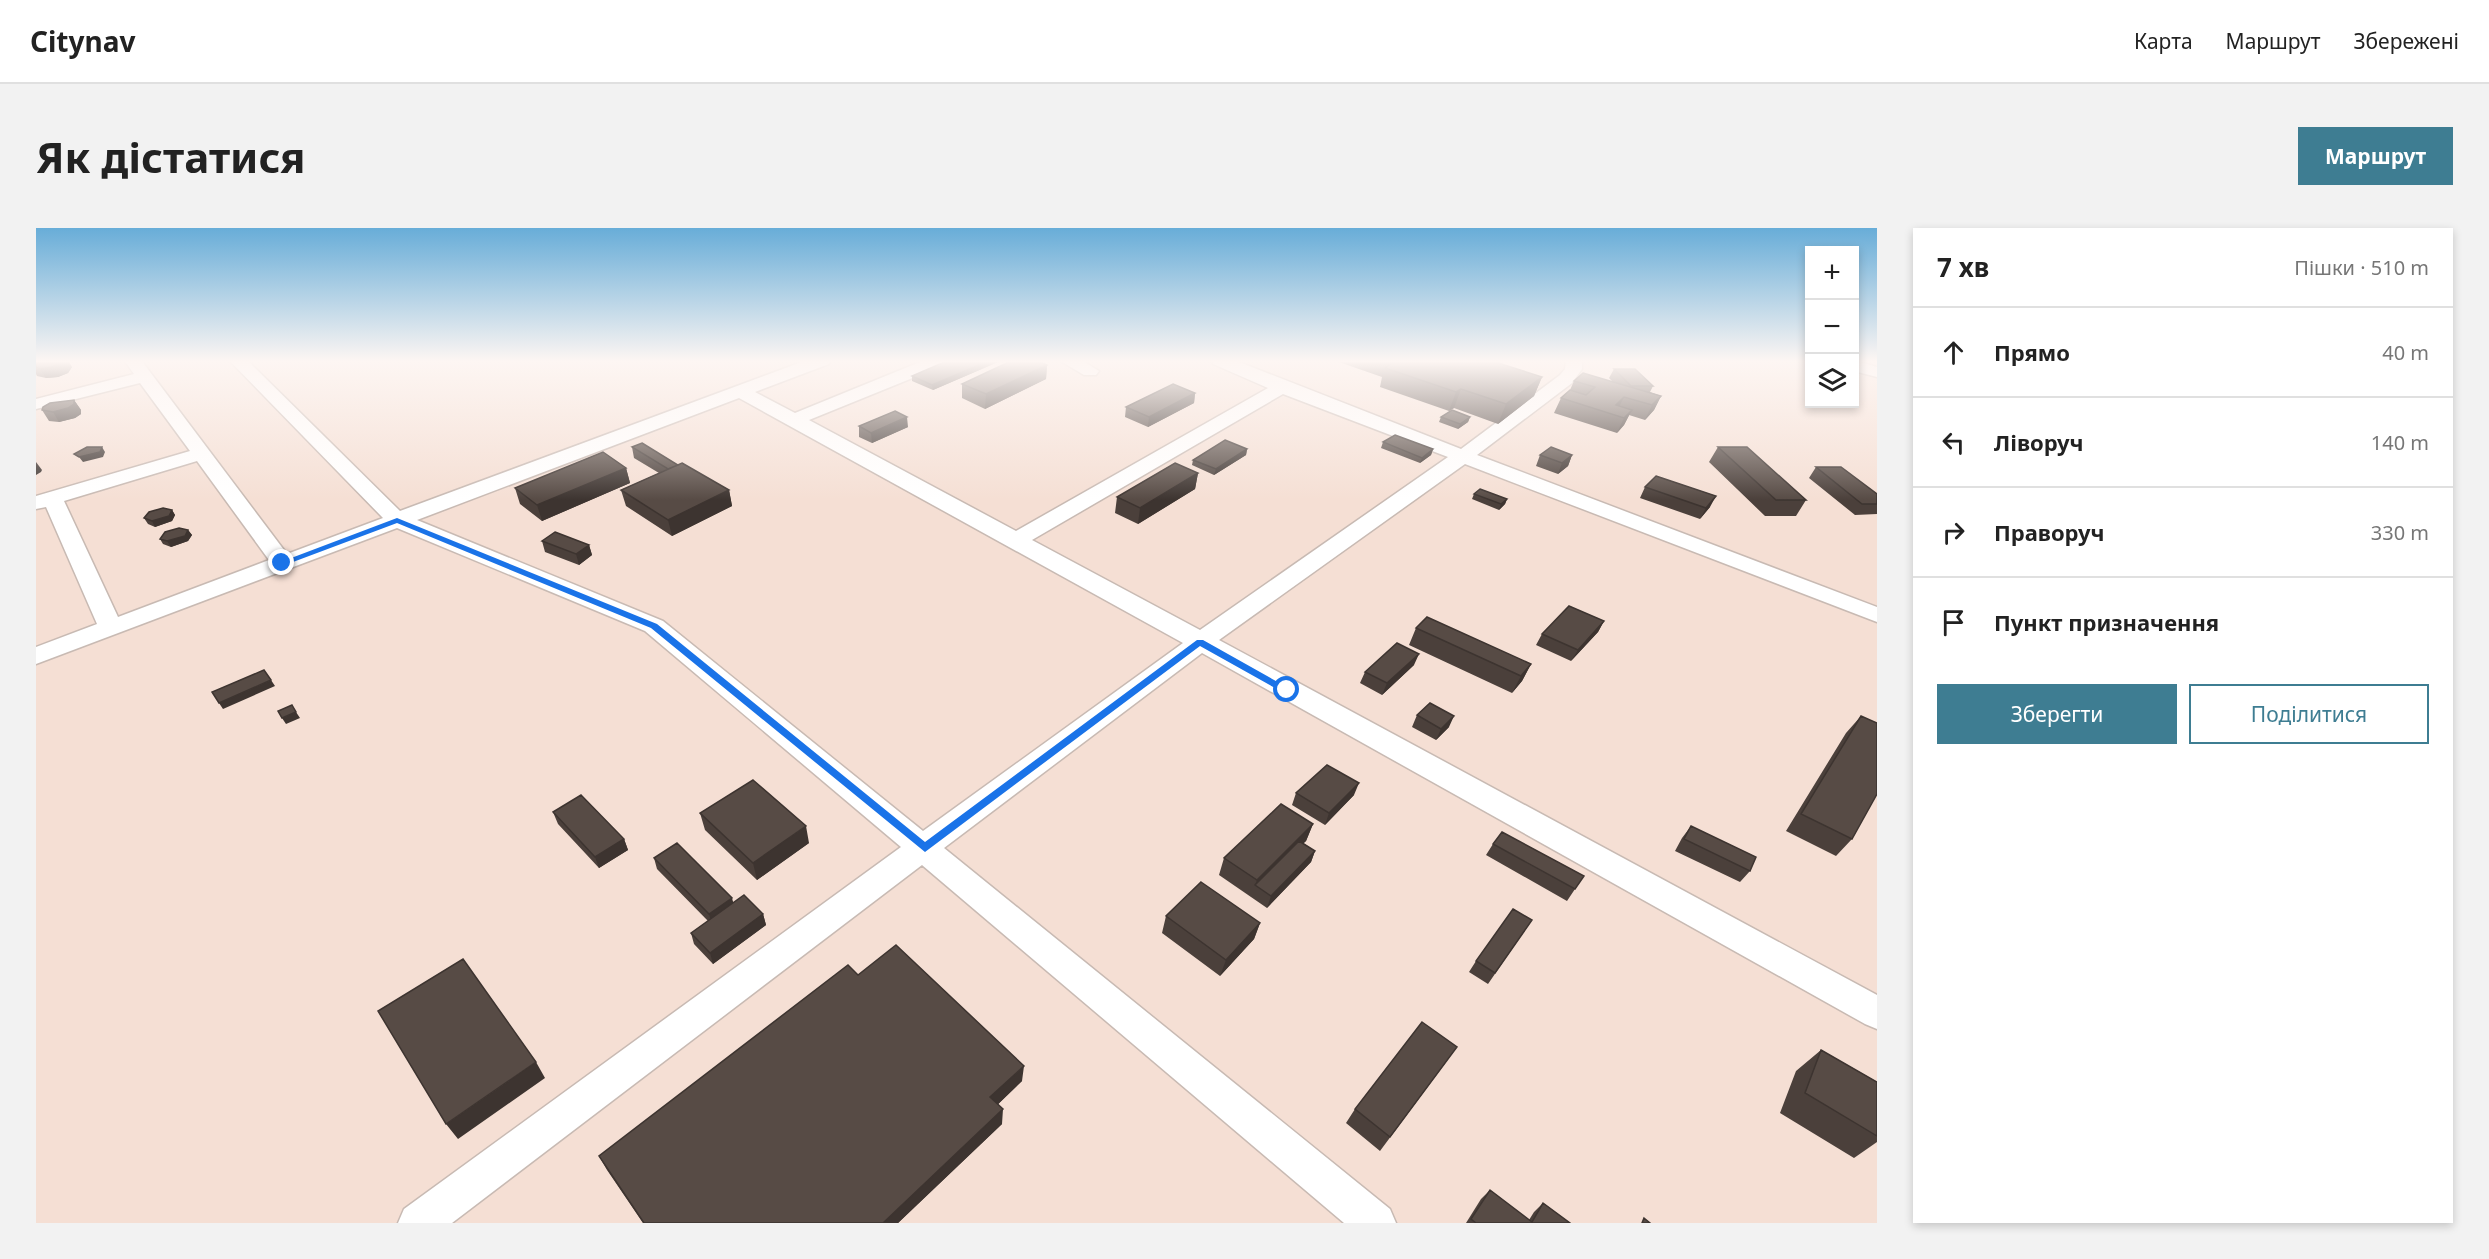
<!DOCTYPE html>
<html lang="uk">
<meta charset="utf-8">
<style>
body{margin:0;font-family:"Noto Sans",sans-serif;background:#f2f2f2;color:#222}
.controls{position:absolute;right:18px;top:18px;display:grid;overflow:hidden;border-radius:0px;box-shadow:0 3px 9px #0003}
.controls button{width:54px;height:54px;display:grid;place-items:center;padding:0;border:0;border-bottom:2px solid #e0e0e0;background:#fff;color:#222;font:30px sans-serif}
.stop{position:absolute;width:18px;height:18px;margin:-14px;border:4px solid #1a73e8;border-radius:50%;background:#fff}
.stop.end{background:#1a73e8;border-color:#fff;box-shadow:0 2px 6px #0008}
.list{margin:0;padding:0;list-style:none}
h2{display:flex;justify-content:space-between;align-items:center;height:78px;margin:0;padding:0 24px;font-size:26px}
h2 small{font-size:20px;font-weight:400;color:#767676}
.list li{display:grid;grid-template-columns:39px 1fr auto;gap:18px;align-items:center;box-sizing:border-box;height:90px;padding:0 24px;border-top:2px solid #e0e0e0}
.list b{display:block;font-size:22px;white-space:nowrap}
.list em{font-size:20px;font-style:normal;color:#767676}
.actions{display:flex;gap:12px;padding:18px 24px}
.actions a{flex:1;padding:14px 0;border:2px solid #3e7d92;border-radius:0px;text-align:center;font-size:21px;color:#3e7d92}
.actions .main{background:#3e7d92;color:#fff}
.icon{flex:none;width:33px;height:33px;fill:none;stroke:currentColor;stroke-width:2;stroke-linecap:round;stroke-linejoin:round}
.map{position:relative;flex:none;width:1841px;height:995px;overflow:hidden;border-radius:0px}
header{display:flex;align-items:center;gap:36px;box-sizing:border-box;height:84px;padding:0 30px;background:#fff;border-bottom:2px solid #e0e0e0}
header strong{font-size:28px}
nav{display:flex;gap:33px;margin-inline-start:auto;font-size:21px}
.intro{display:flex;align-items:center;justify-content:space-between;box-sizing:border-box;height:144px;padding:0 36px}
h1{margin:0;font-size:42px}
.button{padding:15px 27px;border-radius:0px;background:#3e7d92;color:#fff;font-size:21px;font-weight:700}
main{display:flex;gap:36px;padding:0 36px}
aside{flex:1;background:#fff;border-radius:0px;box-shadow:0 3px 9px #0003}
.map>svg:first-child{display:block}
</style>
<header>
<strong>Citynav</strong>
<nav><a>Карта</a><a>Маршрут</a><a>Збережені</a></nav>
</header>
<div class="intro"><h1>Як дістатися</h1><a class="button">Маршрут</a></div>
<main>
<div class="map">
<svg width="1841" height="995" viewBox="0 0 1841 995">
<rect width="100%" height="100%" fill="#faece4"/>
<path fill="#f5dfd4" d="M 0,132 L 1773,132 L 1774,176 L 1818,176 L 1819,141 L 1841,149 L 1841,995 L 0,995 Z"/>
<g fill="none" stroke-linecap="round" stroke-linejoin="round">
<defs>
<path id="minor" d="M 88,132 L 105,132 L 251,326 L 347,290 L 193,132 L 211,132 L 364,283 L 771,132 L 795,132 L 793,136 L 719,164 L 759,185 L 889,132 L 913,132 L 911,136 L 773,192 L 980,303 L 1232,160 L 1177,136 L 1175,132 L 1198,132 L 1425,221 L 1524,147 L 1529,141 L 1530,132 L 1546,132 L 1546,141 L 1536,155 L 1441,227 L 1841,379 L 1841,394 L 1429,236 L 1183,412 L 1841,767 L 1841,801 L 1829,796 L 1166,425 L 908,620 L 1354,981 L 1360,995 L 1308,995 L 886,637 L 416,995 L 362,995 L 368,981 L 865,619 L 609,403 L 361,300 L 0,436 L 0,419 L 61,396 L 10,279 L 0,281 L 0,268 L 154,223 L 104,155 L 0,181 L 0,171 L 98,146 ZM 1247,166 L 1412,229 L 1164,402 L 996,312 ZM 703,170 L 1147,415 L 887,603 L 627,393 L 381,292 ZM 161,233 L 233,332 L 82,389 L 28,273 Z
M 1023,132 L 1045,132 L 1063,143 L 1060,147 L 1048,147 Z
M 1818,132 L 1841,139 L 1841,149 L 1818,143 Z"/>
</defs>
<use href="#minor" stroke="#c8bab3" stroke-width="3"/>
<use href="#minor" fill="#fff" fill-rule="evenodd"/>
</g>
<path fill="#4b403b" d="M 913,132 L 962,132 L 962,134 L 897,162 L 876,153 L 876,148 Z
M 1297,132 L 1453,132 L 1506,149 L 1498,168 L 1462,196 L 1418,180 L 1413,183 L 1344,159 L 1346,149 Z
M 0,135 L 36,139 L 32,145 L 22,149 L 10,150 L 1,148 L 0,146 Z
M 1011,137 L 1010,151 L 949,181 L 926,170 L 926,156 Z
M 1578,141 L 1617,158 L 1614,164 L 1625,168 L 1618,182 L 1609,192 L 1593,187 L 1588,197 L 1581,205 L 1518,185 L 1525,170 L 1534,162 L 1538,153 L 1576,153 L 1573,150 Z
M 1159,165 L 1158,175 L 1112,199 L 1089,189 L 1090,179 Z
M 38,172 L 45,182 L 45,186 L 39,190 L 23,194 L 13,193 L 6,182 Z
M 1405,189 L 1434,189 L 1432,194 L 1422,201 L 1403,194 Z
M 823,198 L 872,199 L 836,215 L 823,209 Z
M 1347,214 L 1397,221 L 1395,227 L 1384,235 L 1345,220 Z
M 596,219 L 642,237 L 693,262 L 696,278 L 636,308 L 590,278 L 585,262 L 623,245 L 598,230 Z
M 1682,219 L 1770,272 L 1760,288 L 1729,288 L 1673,234 Z
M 1211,221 L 1210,227 L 1178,247 L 1156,237 L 1157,232 Z
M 1504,227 L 1536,227 L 1532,238 L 1522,246 L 1500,238 Z
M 1780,239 L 1841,266 L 1841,286 L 1819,287 L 1773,250 Z
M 590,240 L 594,255 L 506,293 L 484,276 L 479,260 Z
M 1162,245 L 1159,261 L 1102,296 L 1079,285 L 1081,269 Z
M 1609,259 L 1674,279 L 1664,291 L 1604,270 Z
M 1438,266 L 1471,271 L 1469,276 L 1463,282 L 1436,271 Z
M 136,282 L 139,287 L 136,293 L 119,299 L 112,296 L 108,290 Z
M 152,302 L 156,307 L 152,313 L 135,319 L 127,316 L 124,311 Z
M 506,313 L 553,317 L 556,327 L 543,337 L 509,324 Z
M 1568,393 L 1562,404 L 1535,433 L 1500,417 L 1506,406 Z
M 1380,400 L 1495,436 L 1486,453 L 1476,465 L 1373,417 Z
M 1378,437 L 1346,467 L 1324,455 L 1329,444 Z
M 1381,487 L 1413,499 L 1400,512 L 1376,499 Z
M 1825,488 L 1816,611 L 1800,628 L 1750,603 L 1810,505 Z
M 1260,565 L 1318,567 L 1289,597 L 1256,577 Z
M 517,584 L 588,611 L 592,622 L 563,640 L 522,596 Z
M 664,585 L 773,615 L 721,652 L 669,602 Z
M 1277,596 L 1270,613 L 1267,615 L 1279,623 L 1275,634 L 1231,680 L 1183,647 L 1188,630 Z
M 1655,598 L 1714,643 L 1704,654 L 1639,623 L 1646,610 Z
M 1457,616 L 1539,661 L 1531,673 L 1450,627 Z
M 618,630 L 698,675 L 727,686 L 730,697 L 677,736 L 658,716 L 655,705 L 672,693 L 621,641 Z
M 1130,688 L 1224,695 L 1218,711 L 1184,748 L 1126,705 Z
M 1496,692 L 1452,756 L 1433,744 L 1440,733 Z
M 822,747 L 986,853 L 962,876 L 966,896 L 862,995 L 607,995 L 571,942 L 563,928 Z
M 1785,822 L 1841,854 L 1841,914 L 1818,930 L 1744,885 L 1760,843 Z
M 1410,834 L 1344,923 L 1310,895 L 1319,881 Z
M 1454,962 L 1493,992 L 1498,984 L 1507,975 L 1534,995 L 1430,995 L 1445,971 Z"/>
<path fill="#3d3430" d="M 28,132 L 32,132 L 36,139 L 32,145 L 22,149 L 10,150 L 4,141 Z
M 955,132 L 962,132 L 962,134 L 897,162 L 896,157 Z
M 1011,137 L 1010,151 L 949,181 L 950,166 Z
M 1506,149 L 1498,168 L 1462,196 L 1470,176 Z
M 1425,161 L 1418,180 L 1413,183 L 1420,164 Z
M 1159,165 L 1158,175 L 1112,199 L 1113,189 Z
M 1625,168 L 1618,182 L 1609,192 L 1616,177 Z
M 1588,169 L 1581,183 L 1580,177 Z
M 38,172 L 45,182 L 45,186 L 39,190 L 23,194 L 17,184 Z
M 1596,182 L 1588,197 L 1581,205 L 1588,190 Z
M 871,189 L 872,199 L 836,215 L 835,205 Z
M 1434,189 L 1432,194 L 1422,201 L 1424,196 Z
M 66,219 L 69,224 L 67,229 L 47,234 L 43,229 Z
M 1211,221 L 1210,227 L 1178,247 L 1180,241 Z
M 1397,221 L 1395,227 L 1384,235 L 1386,230 Z
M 1536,227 L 1532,238 L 1522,246 L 1526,235 Z
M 0,234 L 6,242 L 5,244 L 0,247 Z
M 590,240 L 594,255 L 506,293 L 501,277 Z
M 1162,245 L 1159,261 L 1102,296 L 1104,280 Z
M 693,262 L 696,278 L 636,308 L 632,292 Z
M 1680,268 L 1674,279 L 1664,291 L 1670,280 Z
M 1471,271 L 1469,276 L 1463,282 L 1465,276 Z
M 136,282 L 139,287 L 136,293 L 119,299 L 116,293 Z
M 152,302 L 156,307 L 152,313 L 135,319 L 131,313 Z
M 553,317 L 556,327 L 543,337 L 540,326 Z
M 1568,393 L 1562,404 L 1535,433 L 1542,422 Z
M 1383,426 L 1378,437 L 1346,467 L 1351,455 Z
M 1495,436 L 1486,453 L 1476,465 L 1485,448 Z
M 235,452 L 239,458 L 187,481 L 183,475 Z
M 260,484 L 264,490 L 250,496 L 246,490 Z
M 1418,488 L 1413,499 L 1400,512 L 1405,501 Z
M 1323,555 L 1318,567 L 1289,597 L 1293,585 Z
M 1277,596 L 1270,613 L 1223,660 L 1219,657 L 1221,652 Z
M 770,598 L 773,615 L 721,652 L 717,635 Z
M 588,611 L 592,622 L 563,640 L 559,629 Z
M 1279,623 L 1275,634 L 1231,680 L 1235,668 Z
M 696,670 L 699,681 L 676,697 L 673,686 Z
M 727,686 L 730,697 L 677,736 L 674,725 Z
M 1224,695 L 1218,711 L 1184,748 L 1190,732 Z
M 500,834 L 509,850 L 422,911 L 410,896 Z
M 988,838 L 986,853 L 954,884 L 954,869 Z
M 967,881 L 966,896 L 862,995 L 847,995 Z"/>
<path fill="#574b45" stroke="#3d3430" stroke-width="1.5" d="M 4,132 L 28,132 L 26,135 L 15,139 L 4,141 L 0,139 L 0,135 Z
M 913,132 L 955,132 L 896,157 L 876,148 Z
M 977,132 L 1000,132 L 1011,137 L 950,166 L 926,156 Z
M 1357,132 L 1453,132 L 1506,149 L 1470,176 L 1425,161 L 1420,164 L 1349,140 L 1360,133 Z
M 1578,141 L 1599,141 L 1617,158 L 1595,158 Z
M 1547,145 L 1625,168 L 1616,177 L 1588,169 L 1580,177 L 1596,182 L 1588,190 L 1525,170 L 1534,162 L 1550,167 L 1559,159 L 1538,153 Z
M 1137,156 L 1159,165 L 1113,189 L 1090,179 Z
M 38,172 L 38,176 L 32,180 L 17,184 L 6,182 L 7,179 L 14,175 Z
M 1416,182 L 1434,189 L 1424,196 L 1405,189 Z
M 859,183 L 871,189 L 835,205 L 823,198 Z
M 1359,207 L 1397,221 L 1386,230 L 1347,214 Z
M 1189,212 L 1211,221 L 1180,241 L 1157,232 Z
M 606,215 L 642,237 L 632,241 L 596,219 Z
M 51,219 L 66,219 L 64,224 L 43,229 L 38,226 Z
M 1515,219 L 1536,227 L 1526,235 L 1504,227 Z
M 1682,219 L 1711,219 L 1770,272 L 1740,272 Z
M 567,224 L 590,240 L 501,277 L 479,260 Z
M 646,235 L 693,262 L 632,292 L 585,262 Z
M 1139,235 L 1162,245 L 1104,280 L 1081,269 Z
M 1780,239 L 1805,239 L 1841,266 L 1841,276 L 1826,276 Z
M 1620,248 L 1680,268 L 1670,280 L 1609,259 Z
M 1444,261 L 1471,271 L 1465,276 L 1438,266 Z
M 127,280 L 136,282 L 133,288 L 116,293 L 108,290 L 113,284 Z
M 143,300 L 152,302 L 149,308 L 131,313 L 124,311 L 129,304 Z
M 519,304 L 553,317 L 540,326 L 506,313 Z
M 1533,378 L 1568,393 L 1542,422 L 1506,406 Z
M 1391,389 L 1495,436 L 1485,448 L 1380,400 Z
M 1361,415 L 1383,426 L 1351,455 L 1329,444 Z
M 228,442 L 235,452 L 183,475 L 176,464 Z
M 1394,475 L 1418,488 L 1405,501 L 1381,487 Z
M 256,477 L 260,484 L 246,490 L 242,483 Z
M 1825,488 L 1841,495 L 1841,566 L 1816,611 L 1765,586 Z
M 1291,537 L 1323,555 L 1293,585 L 1260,565 Z
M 717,552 L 770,598 L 717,635 L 664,585 Z
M 545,567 L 588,611 L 559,629 L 517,584 Z
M 1245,576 L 1277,596 L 1221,652 L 1188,630 Z
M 1655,598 L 1720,629 L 1714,643 L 1648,611 Z
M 1466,604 L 1548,648 L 1539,661 L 1457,616 Z
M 1263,613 L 1279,623 L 1235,668 L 1219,657 Z
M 641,615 L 696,670 L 673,686 L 618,630 Z
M 1165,654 L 1224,695 L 1190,732 L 1130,688 Z
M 708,667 L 727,686 L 674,725 L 655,705 Z
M 1477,681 L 1496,692 L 1459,745 L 1440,733 Z
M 860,717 L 988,838 L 954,869 L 967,881 L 847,995 L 608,995 L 563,928 L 812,737 L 822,747 Z
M 427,731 L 500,834 L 410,896 L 342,783 Z
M 1386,794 L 1421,819 L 1354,909 L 1319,881 Z
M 1785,822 L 1841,854 L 1841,908 L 1769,865 Z
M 1454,962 L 1496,994 L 1507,975 L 1534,995 L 1440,995 L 1435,991 Z
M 1608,990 L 1614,995 L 1606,995 Z"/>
<linearGradient id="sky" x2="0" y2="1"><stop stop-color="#68add8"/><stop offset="0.49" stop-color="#fdf6f3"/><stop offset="1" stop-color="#fdf6f3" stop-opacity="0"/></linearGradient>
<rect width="1841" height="272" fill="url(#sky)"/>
<path fill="#1a73e8" d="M 361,290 L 621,396 L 889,614 L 1161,412 L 1167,412 L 1256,462 L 1248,465 L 1164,418 L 889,624 L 615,400 L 361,295 L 249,337 L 242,335 Z"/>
</svg>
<div class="controls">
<button>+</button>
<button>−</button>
<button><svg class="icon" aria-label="layers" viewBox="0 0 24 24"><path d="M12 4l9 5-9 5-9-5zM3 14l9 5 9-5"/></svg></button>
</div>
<div class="stop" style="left:1251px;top:462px"></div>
<div class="stop end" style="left:246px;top:335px"></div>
</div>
<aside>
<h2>7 хв<small>Пішки · 510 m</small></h2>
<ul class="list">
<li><svg class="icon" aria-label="ahead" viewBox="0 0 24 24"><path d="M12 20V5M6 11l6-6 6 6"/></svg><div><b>Прямо</b></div><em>40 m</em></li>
<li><svg class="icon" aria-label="left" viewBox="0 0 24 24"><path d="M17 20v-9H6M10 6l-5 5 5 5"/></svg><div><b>Ліворуч</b></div><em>140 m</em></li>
<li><svg class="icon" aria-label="right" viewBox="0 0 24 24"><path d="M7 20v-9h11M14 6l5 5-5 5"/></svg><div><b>Праворуч</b></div><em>330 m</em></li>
<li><svg class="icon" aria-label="arrive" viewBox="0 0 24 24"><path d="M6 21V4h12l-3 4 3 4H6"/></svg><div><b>Пункт призначення</b></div></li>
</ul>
<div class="actions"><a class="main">Зберегти</a><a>Поділитися</a></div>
</aside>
</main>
